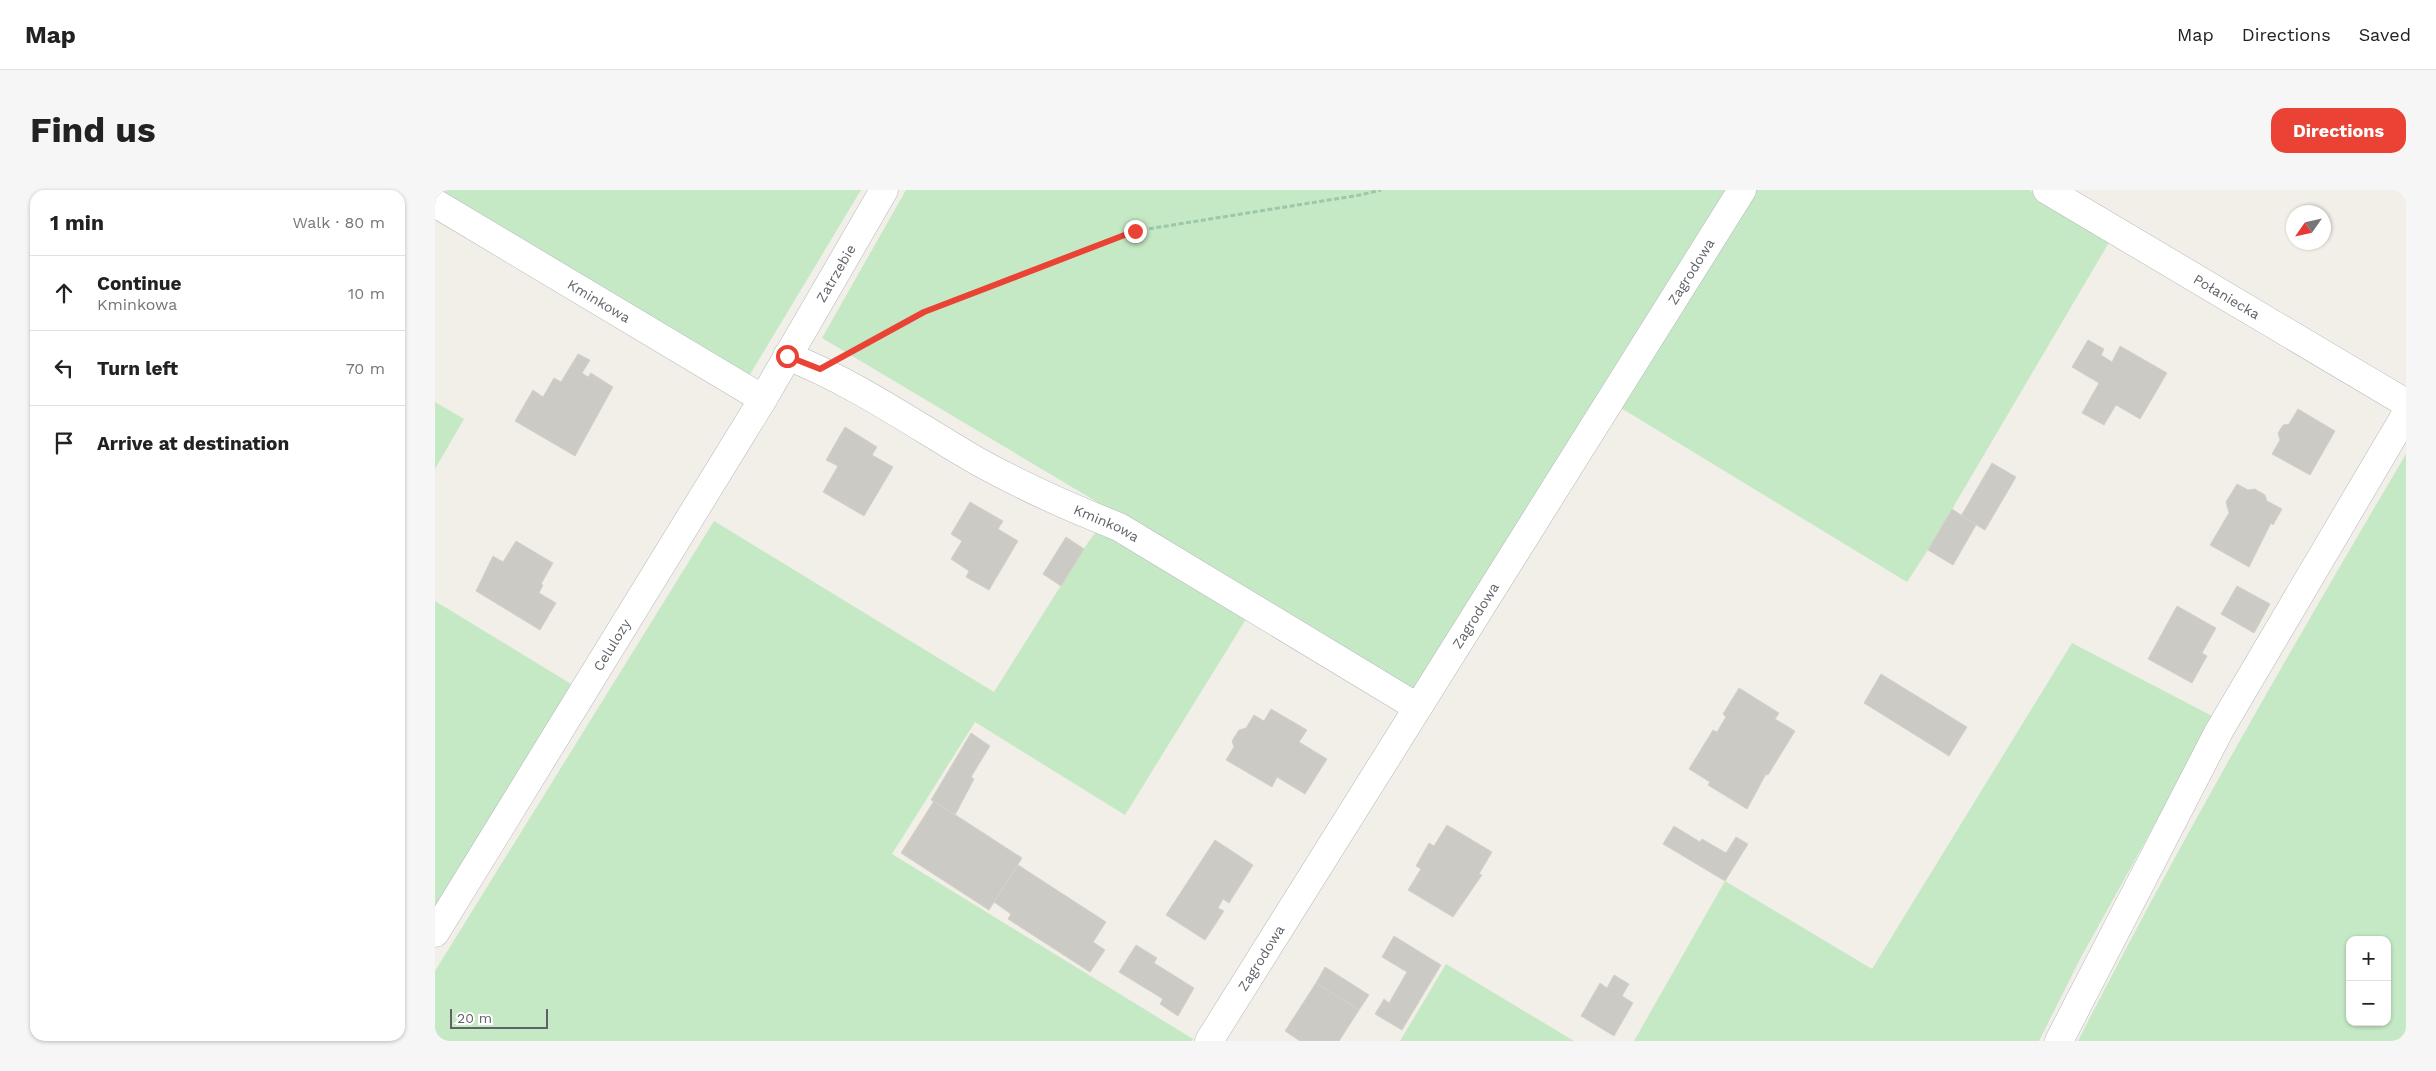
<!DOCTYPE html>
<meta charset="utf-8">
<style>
body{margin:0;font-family:"Work Sans",sans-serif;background:#f6f6f6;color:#222}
.controls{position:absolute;right:15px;bottom:15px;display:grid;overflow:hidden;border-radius:10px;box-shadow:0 1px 4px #0004}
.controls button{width:45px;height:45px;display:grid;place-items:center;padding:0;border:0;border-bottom:1px solid #e0e0e0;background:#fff;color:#222;font:25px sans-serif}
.compass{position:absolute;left:1851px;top:15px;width:45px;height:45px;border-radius:50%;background:#fff;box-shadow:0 1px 4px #0004;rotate:236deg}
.scale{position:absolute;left:15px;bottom:12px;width:98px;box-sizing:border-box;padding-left:5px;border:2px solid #5f6368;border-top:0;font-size:14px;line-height:18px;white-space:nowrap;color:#5f6368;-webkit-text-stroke:4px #fff;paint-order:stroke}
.stop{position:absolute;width:15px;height:15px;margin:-11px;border:4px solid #ea4335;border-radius:50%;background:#fff}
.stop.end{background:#ea4335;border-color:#fff;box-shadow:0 1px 5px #0008}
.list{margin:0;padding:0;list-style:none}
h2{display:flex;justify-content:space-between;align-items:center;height:65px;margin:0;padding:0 20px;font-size:21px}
h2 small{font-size:16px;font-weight:400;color:#767676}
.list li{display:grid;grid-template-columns:32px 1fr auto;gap:15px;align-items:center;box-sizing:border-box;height:75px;padding:0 20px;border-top:1px solid #e0e0e0}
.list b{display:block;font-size:19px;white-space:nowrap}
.list p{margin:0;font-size:16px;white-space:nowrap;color:#767676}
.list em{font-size:16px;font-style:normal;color:#767676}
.icon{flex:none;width:28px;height:28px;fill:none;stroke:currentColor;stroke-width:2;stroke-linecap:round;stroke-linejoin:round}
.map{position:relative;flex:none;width:1971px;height:851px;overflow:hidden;border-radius:15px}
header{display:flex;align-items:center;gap:30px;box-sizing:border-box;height:70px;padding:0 25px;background:#fff;border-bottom:1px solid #e0e0e0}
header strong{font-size:24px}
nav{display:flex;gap:28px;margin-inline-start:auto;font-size:18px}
.intro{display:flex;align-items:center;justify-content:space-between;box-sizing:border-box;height:120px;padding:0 30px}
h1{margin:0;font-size:35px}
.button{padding:12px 22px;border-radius:15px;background:#ea4335;color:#fff;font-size:18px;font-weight:700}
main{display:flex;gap:30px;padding:0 30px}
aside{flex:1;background:#fff;border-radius:15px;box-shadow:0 1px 4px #0004}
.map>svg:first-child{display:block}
</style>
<header>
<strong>Map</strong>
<nav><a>Map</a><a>Directions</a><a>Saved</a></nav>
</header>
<div class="intro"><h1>Find us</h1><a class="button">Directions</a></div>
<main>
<aside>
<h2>1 min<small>Walk · 80 m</small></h2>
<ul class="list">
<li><svg class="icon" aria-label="ahead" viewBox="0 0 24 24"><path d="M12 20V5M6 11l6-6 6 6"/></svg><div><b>Continue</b><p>Kminkowa</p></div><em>10 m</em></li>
<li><svg class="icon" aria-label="left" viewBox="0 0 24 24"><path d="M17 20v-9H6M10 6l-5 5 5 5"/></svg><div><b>Turn left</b></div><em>70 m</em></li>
<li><svg class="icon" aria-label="arrive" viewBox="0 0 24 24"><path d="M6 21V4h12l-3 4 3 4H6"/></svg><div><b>Arrive at destination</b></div></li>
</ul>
</aside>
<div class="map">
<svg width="1971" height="851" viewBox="0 0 1971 851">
<rect width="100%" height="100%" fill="#f1efe8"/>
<path fill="#c5e8c5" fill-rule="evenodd" d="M 3,0 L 426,0 L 314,186 Z
M 471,0 L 1294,0 L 979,501 L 387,148 Z
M 1319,0 L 1594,0 L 1676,49 L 1493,360 L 1472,392 L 1186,218 Z
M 0,212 L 29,229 L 0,279 Z
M 1971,264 L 1971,851 L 1643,851 C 1745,651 1857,457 1971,264 ZM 1915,750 L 1952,750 L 1952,832 L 1915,832 Z
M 279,331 L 559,502 L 652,354 L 664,338 L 813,426 L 690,625 L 540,532 L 457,664 L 758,849 L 757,851 L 0,851 L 0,781 Z
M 0,411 L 141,497 L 0,717 Z
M 1637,453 L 1779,527 L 1644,771 L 1604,851 L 1199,851 L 1290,691 L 1437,779 Z
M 1011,774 L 1139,851 L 965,851 Z"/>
<path fill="#cccac5" stroke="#d6d1c6" d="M 1653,150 L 1669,159 L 1666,165 L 1677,172 L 1685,156 L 1732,183 L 1705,229 L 1681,215 L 1669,235 L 1647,223 L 1664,193 L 1637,177 Z
M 143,164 L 155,170 L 147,183 L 153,187 L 156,183 L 178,197 L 140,266 L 80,231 L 98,200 L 108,207 L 119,188 L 126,192 Z
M 1863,219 L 1900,241 L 1875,285 L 1837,264 L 1845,250 L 1843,243 L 1848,235 L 1854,234 Z
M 410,237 L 442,257 L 437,265 L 458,277 L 429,326 L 388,302 L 403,276 L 391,270 Z
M 1557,273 L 1581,287 L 1550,340 L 1526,326 Z
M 1802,294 L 1813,300 L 1820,299 L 1830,305 L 1832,311 L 1847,319 L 1838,335 L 1836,333 L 1814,377 L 1775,355 L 1794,323 L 1791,312 Z
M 535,312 L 568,331 L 563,339 L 583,351 L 554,400 L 531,387 L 534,381 L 516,369 L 527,351 L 516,344 Z
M 1517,319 L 1541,335 L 1518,375 L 1493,360 Z
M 631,347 L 649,359 L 626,396 L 608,384 Z
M 81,351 L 118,373 L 106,394 L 108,395 L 104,403 L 121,413 L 105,440 L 41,401 L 58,366 L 68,372 Z
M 1802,396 L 1835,414 L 1819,443 L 1786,424 Z
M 1742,416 L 1781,438 L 1767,463 L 1772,466 L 1757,493 L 1713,469 Z
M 1446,484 L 1532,537 L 1514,566 L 1429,513 Z
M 1304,498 L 1344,523 L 1340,529 L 1360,541 L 1333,585 L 1331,584 L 1312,619 L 1273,595 L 1275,592 L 1254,579 L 1278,540 L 1282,542 L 1291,527 L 1288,524 Z
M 836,519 L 872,540 L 864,552 L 892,569 L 870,604 L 842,587 L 837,597 L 791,570 L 799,557 L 797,551 L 804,540 L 811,538 L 819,525 L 829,531 Z
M 536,543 L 555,556 L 536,587 L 539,589 L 520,625 L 496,610 Z
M 499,611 L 587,668 L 554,720 L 466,663 Z
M 1012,635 L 1057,662 L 1044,684 L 1047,685 L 1018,727 L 973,700 L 986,679 L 981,676 L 994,653 L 999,656 Z
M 1239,636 L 1265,652 L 1267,649 L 1291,663 L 1301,647 L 1313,654 L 1290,691 L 1228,654 Z
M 780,650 L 818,675 L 794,713 L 788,709 L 783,718 L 789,721 L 770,750 L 731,725 Z
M 583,675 L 671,732 L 658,752 L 670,760 L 655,782 L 573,729 L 576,724 L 559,712 Z
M 959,746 L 1006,775 L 967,840 L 940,824 L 949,809 L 954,813 L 972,782 L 947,767 Z
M 701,755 L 722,768 L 719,773 L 759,798 L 743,826 L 725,814 L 728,809 L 684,782 Z
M 890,777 L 934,805 L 924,820 L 881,793 Z
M 1179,785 L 1194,794 L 1187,806 L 1198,813 L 1179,846 L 1146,826 L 1165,793 L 1172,798 Z
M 881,793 L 924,820 L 904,851 L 865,851 L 850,841 Z"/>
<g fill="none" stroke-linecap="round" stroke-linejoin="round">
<defs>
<g id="minor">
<path id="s1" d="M 1612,0 L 1971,213"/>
<path id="s2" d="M 0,13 L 328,209"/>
<path id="s3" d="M 352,166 C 419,192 480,235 542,271 C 587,296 636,318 684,337 L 982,517"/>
<path id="s4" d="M 0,743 L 328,209 L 449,0"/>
<path id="s5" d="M 774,851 L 1307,0"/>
<path d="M 1624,851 L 1784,541 L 1971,224"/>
</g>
</defs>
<use href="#minor" stroke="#b5b8bc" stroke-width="29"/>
<path stroke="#9cc7a9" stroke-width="3" stroke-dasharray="5 2.5" stroke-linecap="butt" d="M 417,162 L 489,122 L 700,41 L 925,5 L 946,0"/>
<use href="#minor" stroke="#fff" stroke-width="28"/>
</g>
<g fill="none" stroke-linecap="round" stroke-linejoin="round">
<path stroke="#ea4335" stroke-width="6" d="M 352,166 L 385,179 L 489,122 L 700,41"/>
</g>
<g text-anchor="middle" stroke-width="4" stroke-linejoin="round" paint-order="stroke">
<g font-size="14" fill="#5f6368" stroke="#fff">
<text dy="5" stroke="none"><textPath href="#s5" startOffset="908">Zagrodowa</textPath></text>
<text dy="5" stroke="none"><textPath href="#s4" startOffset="772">Zatrzebie</textPath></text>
<text dy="5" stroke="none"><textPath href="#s1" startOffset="209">Połaniecka</textPath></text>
<text dy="5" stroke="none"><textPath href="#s2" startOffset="191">Kminkowa</textPath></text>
<text dy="5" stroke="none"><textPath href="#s3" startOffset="361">Kminkowa</textPath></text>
<text dy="5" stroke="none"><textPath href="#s5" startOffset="502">Zagrodowa</textPath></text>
<text dy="5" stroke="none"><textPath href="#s4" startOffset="338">Celulozy</textPath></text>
<text dy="5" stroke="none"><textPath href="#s5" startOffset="98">Zagrodowa</textPath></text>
</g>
</g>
</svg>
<div class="controls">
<button>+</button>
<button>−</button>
</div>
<svg class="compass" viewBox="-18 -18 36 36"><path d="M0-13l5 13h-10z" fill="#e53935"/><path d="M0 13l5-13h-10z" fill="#767676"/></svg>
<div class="scale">20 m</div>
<div class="stop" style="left:352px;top:166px"></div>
<div class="stop end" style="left:700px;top:41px"></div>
</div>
</main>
